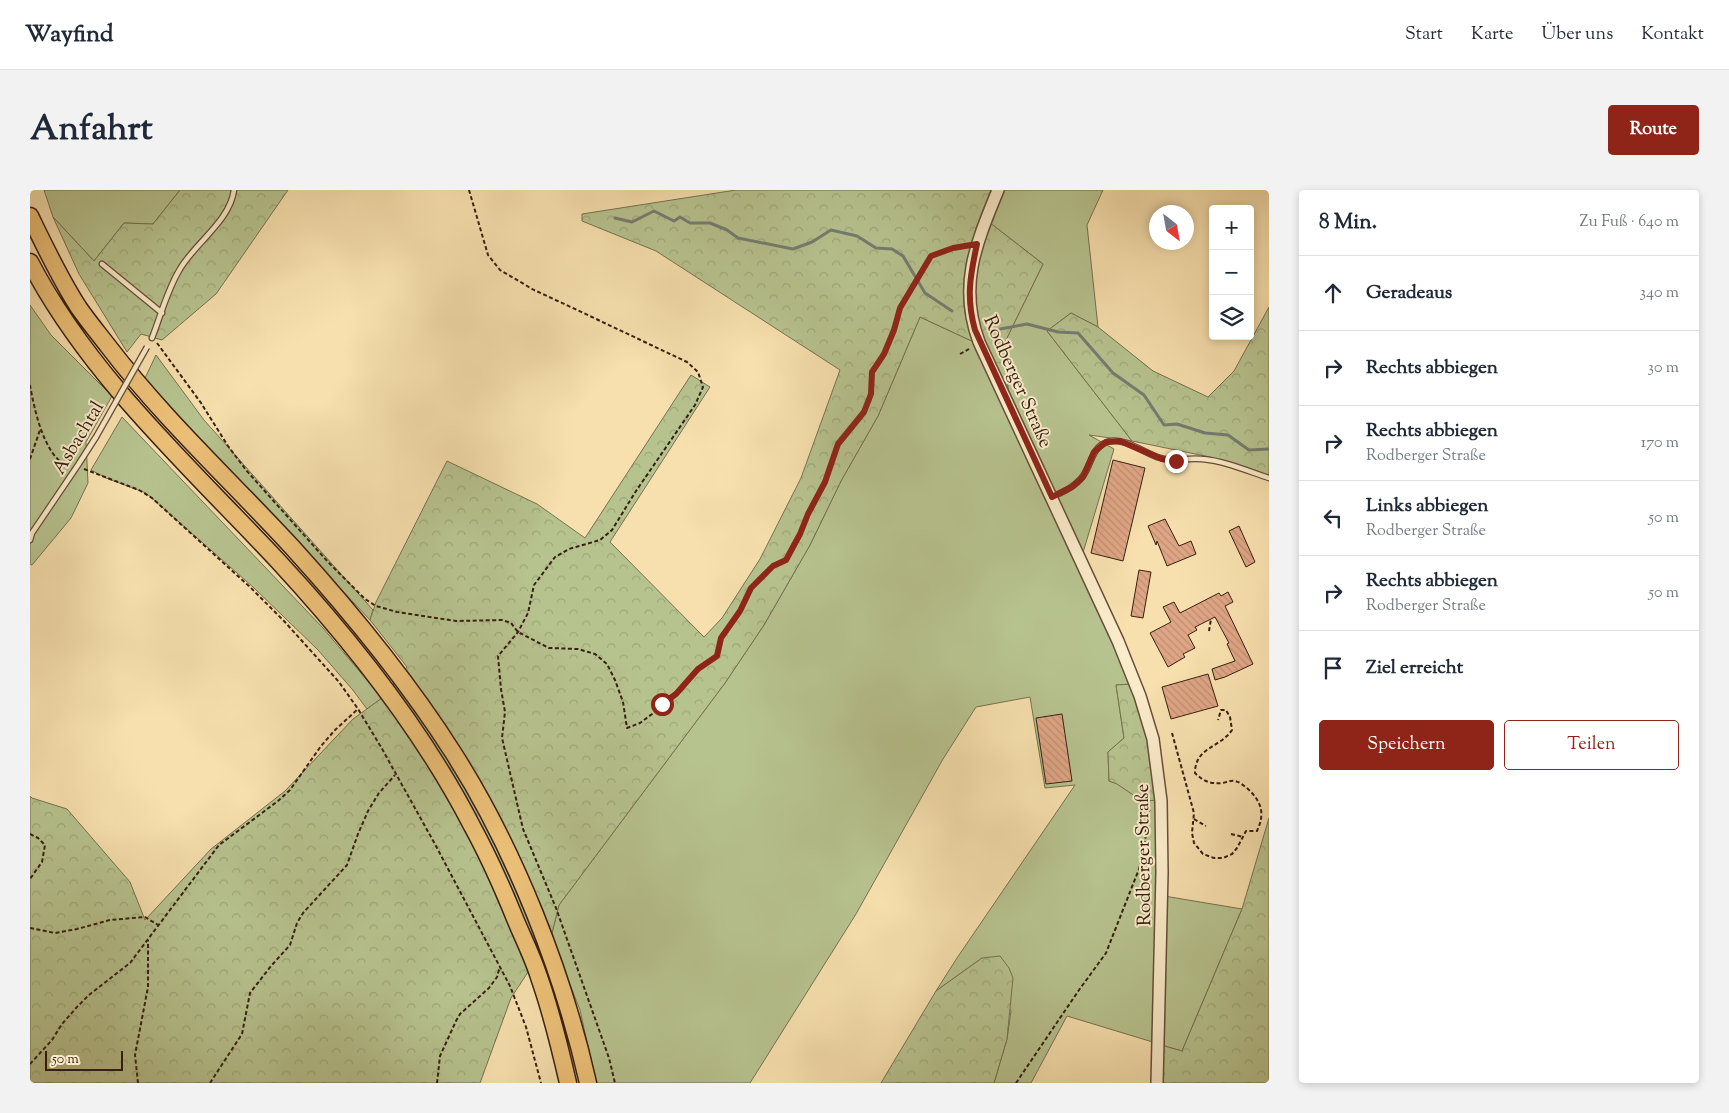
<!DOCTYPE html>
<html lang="de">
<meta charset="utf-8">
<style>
body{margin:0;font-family:"Sorts Mill Goudy",serif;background:#f2f2f3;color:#1f2937}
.controls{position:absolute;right:15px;top:15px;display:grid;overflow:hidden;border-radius:5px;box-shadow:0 2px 8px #0003}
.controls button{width:45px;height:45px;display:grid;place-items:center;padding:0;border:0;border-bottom:1px solid #e0e1e3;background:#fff;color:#1f2937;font:25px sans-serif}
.compass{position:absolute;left:1119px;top:15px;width:45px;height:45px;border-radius:50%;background:#fff;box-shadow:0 2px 8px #0003;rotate:149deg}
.scale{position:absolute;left:15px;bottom:12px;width:78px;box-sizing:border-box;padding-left:5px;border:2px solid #371f12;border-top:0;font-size:14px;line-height:18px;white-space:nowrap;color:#371f12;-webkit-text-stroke:4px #faebca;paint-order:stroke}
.stop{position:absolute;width:15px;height:15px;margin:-11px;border:4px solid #8f2418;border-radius:50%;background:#fff}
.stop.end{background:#8f2418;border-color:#fff;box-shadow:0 1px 5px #0008}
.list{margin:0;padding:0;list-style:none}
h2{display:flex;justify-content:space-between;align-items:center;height:65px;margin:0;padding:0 20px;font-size:21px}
h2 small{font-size:16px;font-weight:400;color:#747a83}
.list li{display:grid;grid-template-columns:32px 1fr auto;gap:15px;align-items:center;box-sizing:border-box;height:75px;padding:0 20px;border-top:1px solid #e0e1e3}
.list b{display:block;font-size:19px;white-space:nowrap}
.list p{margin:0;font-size:16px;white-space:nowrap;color:#747a83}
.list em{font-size:16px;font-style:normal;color:#747a83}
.actions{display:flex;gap:10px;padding:15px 20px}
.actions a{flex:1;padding:11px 0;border:1px solid #8f2418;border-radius:5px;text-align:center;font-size:18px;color:#8f2418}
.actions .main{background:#8f2418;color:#fff}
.icon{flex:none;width:28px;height:28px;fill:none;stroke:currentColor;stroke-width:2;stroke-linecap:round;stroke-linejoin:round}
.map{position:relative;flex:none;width:1239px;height:893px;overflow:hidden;border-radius:5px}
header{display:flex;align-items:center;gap:30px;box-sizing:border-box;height:70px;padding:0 25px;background:#fff;border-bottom:1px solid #e0e1e3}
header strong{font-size:24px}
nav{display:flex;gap:28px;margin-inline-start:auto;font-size:18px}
.intro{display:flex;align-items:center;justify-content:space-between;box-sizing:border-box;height:120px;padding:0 30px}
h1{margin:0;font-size:35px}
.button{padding:12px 22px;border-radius:5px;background:#8f2418;color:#fff;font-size:18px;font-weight:700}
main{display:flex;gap:30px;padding:0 30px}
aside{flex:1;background:#fff;border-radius:5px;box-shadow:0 2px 8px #0003}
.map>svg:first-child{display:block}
</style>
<header>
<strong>Wayfind</strong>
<nav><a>Start</a><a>Karte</a><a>Über uns</a><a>Kontakt</a></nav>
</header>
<div class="intro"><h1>Anfahrt</h1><a class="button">Route</a></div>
<main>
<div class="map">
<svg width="1239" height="893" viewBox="0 0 1239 893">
<defs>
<pattern id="forest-crowns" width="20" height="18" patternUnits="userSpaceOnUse" patternTransform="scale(1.25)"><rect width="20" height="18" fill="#b7c38f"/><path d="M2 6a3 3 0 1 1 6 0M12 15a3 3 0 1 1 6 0" fill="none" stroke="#9ea77a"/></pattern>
<pattern id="building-back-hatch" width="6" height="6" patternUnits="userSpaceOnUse" patternTransform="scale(1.25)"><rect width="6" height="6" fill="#dfa685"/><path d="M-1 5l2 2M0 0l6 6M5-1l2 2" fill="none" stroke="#c08e72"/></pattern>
</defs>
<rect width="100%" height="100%" fill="#f7e0ae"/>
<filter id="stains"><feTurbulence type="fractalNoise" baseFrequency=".004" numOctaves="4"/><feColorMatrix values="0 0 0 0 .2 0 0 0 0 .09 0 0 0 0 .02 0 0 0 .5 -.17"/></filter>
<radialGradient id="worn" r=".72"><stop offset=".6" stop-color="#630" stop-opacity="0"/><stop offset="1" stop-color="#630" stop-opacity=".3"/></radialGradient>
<path fill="#b7c38f" stroke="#777150" d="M 14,0 L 150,0 L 123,34 L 94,33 L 64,71 L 23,27 Z
M 972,0 L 1073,0 L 1057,35 L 1068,137 L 1041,123 L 1017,141 L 1102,251 L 1059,245 L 1084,259 L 1052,366 L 1014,276 L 978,199 L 975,152 L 1013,74 L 959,32 Z
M 0,115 L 21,145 L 82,206 L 56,252 L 58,293 L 41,328 L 2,375 L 0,374 Z
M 890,127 L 946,153 L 1103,494 L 1086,495 L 1094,548 L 1078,562 L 1079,591 L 1087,593 L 1112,611 L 1130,610 L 1126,853 L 1037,826 L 1001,893 L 964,893 L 977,849 L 981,821 L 952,768 L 906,801 L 927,768 L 1045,595 L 1015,598 L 1000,507 L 946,517 L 913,569 L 826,724 L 720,893 L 566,893 L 550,820 L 521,747 L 529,715 L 695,493 L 734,435 L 780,355 L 811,291 L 848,226 Z
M 126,165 L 174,230 L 343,420 L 340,430 L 164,243 L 115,188 Z
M 92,227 L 293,438 L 352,508 L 337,519 L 322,499 L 288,460 L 223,397 L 116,303 L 76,288 L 61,280 Z
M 1134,706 L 1212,719 L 1152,861 L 1131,855 Z"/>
<path fill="url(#forest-crowns)" stroke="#777150" d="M 150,0 L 258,0 L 186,104 L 132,150 L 111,144 L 97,162 L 49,84 L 23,27 L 64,71 L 94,33 L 123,34 Z
M 706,0 L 961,0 C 947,40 927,84 936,128 C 937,136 942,145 946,153 L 890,127 L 848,226 L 811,291 L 780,355 L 734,435 L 695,493 L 529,715 L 521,747 L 481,808 L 450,893 L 0,893 L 0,606 L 2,608 L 37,619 L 100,692 L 115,730 L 181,659 L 255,601 L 323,529 L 352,508 L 377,477 L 340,430 L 346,412 L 417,271 L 507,314 L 555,348 L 661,185 L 680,197 L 580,352 L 674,447 L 692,428 L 730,369 L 771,288 L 810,180 L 626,61 L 552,31 L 552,24 Z
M 959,32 L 1013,74 L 975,152 L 978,199 C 964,170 944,138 944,104 C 943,80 953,56 959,32 Z
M 1239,117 L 1239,286 L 1180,267 L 1102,251 L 1017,141 L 1041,123 L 1068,137 L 1123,181 L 1178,207 L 1204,181 Z
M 1103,494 L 1109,506 L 1130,610 L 1112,611 L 1087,594 L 1079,591 L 1078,562 L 1094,548 L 1086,495 Z
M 1239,628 L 1239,893 L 1130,893 L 1131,855 L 1152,861 L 1212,719 Z
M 970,766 L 979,778 L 983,788 L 977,849 L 964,893 L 851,893 L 906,801 L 952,768 Z"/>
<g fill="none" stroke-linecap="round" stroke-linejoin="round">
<path stroke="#757d72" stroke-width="3" d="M 585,28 L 602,32 L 624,21 L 644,31 L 650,27 L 660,33 L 680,33 L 697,40 L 708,48 L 763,59 L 782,52 L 801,40 L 827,46 L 846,58 L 862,59 L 873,66 L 895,103 L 922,121
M 970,139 L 997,134 L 1028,142 L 1048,143 L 1083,183 L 1114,205 L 1134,235 L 1147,234 L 1175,243 L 1198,245 L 1219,260 L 1239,259"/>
</g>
<path fill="url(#building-back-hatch)" stroke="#371f12" d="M 1083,270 L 1115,278 L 1093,371 L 1061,363 Z
M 1135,329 L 1149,356 L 1161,351 L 1166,364 L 1137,376 L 1127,351 L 1126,355 L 1118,336 Z
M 1209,336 L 1225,372 L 1216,377 L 1199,341 Z
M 1109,380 L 1121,382 L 1113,428 L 1101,426 Z
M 1198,402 L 1203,412 L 1195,416 L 1223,474 L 1195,487 L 1185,490 L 1182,479 L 1205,471 L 1197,454 L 1199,453 L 1185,427 L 1165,437 L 1167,440 L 1158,445 L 1165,458 L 1153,464 L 1155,467 L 1138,477 L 1120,443 L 1141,432 L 1133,417 L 1144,412 L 1150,423 L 1189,403 L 1191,406 Z
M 1178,484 L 1188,516 L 1141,529 L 1132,497 Z
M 1032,524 L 1042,591 L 1016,594 L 1006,528 Z"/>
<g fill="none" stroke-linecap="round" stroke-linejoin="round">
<defs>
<path id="service" d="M 72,74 L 132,123
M 122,148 C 131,125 137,100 150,79 C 165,53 200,31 204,0
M 1022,307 C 1033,302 1046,296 1053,286 C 1062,274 1061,258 1077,252 C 1092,246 1113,262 1127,267 C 1144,273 1155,267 1172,269 C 1195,271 1218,281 1239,288
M 0,350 L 2,343 L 48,275 L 66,247"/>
<path id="tertiary" d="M 968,0 C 946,54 928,95 949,152 L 1088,451 L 1110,506 L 1123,549 L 1131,611 L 1132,683 L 1127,893"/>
<path id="motorway" d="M 0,26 C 15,57 30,89 49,118 C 58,131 68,143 78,156 C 133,228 200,290 262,357 C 321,422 377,490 424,564 C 485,660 533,782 558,893
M 0,72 C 59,186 161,278 248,371 C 322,451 392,539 442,636 C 459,667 473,699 486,731 C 494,750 503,768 509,787 C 521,821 530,858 538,893"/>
</defs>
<use href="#service" stroke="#674f39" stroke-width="7"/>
<use href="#tertiary" stroke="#674f39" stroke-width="14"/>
<use href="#motorway" stroke="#371f12" stroke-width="19"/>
<path stroke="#371f12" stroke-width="2" stroke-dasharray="4 2.5" stroke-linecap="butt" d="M 439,0 L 458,65 L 470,80 L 504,100 L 545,119 L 657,172 L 668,182 L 673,197 L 665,215 L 606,301 L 582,340 L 570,350 L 539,359 L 525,367 L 504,395 L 498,423 L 488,442 L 468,466 L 471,499 L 475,522 L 472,548 L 493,639 L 526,718 L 579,868 L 585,893
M 127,153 L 171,213 L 198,256 L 216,280 L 298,372 L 335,409 L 346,416 L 367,422 L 426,431 L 472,430 L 481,433 L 488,442 L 519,458 L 548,459 L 565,464 L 577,474 L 585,490 L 593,512 L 597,538 L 610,533 L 622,524 L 632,514 L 646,504 L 668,479 L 687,466 L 691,448 L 710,421 L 721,397 L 743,376 L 756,370 L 770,344 L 778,324 L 795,292 L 808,254 L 834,222 L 841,204 L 842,182 L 854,165 L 864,140 L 870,118 L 884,97 L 893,77 L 901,66 L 935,56
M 930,164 L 939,159
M 0,195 C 4,218 14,267 38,276
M 0,269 L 10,240
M 54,279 L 109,300 L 122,308 L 220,397 L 254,431 L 309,492 L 328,519 L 351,557 L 406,656 L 480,796 L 496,837 L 511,893
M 1179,441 L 1181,429
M 1142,543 L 1164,623 L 1162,643 L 1164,653 L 1173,664 L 1184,668 L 1193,668 L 1202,664 L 1207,658 L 1216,641 L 1227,641 C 1235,624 1232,612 1218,599 C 1214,596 1210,592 1205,591 C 1201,590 1197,592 1193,593 C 1181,594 1174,592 1165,583 C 1165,557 1190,558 1202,540 L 1200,527 L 1196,520 L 1191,520 L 1188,530
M 1164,629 L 1176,636
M 0,644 L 8,648 L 15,655 L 12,672 L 0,689
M 1201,644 L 1213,647
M 0,738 L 25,743 L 47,739 L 80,730 L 115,727 L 128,735
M 0,874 L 22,850 L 32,834 L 47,817 L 59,805 L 100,773 L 189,655 L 248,611 L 260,600 L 291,556 L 305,540 L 328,519
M 108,893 L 105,865 L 118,797 L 118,750
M 180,893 L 212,844 L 220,803 L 241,776 L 260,755 L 267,733 L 273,723 L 317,675 L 328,644 L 338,621 L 349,603 L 365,585
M 407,893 L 410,866 L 426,831 L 430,824 L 459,798 L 467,787 L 470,776
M 986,893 L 1049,800 L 1076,763 L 1109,679 L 1116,645 L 1115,630 L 1120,619"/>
<use href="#service" stroke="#faebca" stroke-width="4.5"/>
<use href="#tertiary" stroke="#faebca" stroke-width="11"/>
<use href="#motorway" stroke="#ecc077" stroke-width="16"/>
<defs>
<path id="service-bridge" d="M 66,247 L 117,157"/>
</defs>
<use href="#service-bridge" stroke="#674f39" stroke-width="7" stroke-linecap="butt"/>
<use href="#service-bridge" stroke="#faebca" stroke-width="4.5"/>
</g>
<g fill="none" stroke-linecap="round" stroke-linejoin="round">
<path stroke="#8f2418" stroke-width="6" d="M 632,514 L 646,504 L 668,479 L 687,466 L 691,448 L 710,421 L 721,398 L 743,376 L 756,370 L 770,344 L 778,324 L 795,292 L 808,254 L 834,222 L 841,204 L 842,182 L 854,164 L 864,140 L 870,118 L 901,66 L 923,58 L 947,54 C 940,86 936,108 945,140 L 1022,307 L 1042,297 L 1053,287 L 1064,262 L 1076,252 L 1090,251 L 1132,269 L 1146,271"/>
</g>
<g text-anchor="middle" stroke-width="4" stroke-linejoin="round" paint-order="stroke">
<g font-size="19" fill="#371f12" stroke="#faebca">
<text transform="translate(989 191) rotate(66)" y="7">Rodberger Straße</text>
<text transform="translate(47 247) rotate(-59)" y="7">Asbachtal</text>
<text transform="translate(1112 665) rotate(-91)" y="7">Rodberger Straße</text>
</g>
</g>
<rect width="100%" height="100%" filter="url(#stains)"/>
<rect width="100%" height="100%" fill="url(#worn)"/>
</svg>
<div class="controls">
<button>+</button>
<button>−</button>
<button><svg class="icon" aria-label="layers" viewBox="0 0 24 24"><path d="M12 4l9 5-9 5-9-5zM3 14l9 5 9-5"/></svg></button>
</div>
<svg class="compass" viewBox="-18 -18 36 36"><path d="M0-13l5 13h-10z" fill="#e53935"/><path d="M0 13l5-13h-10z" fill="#747a83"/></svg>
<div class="scale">50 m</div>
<div class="stop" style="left:632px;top:514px"></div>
<div class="stop end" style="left:1146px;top:271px"></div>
</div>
<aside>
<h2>8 Min.<small>Zu Fuß · 640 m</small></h2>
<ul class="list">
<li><svg class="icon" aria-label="ahead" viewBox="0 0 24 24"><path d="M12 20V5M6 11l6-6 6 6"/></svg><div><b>Geradeaus</b></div><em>340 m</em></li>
<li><svg class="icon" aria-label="right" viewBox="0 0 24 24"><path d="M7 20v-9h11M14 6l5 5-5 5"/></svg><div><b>Rechts abbiegen</b></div><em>30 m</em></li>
<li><svg class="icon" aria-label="right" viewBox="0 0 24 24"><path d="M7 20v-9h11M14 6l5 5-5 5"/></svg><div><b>Rechts abbiegen</b><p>Rodberger Straße</p></div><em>170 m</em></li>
<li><svg class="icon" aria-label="left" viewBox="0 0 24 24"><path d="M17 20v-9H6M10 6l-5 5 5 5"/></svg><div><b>Links abbiegen</b><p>Rodberger Straße</p></div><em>50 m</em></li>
<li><svg class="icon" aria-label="right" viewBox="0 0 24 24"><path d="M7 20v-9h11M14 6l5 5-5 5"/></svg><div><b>Rechts abbiegen</b><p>Rodberger Straße</p></div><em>50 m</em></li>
<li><svg class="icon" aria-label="arrive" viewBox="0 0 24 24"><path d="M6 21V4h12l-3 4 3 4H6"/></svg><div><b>Ziel erreicht</b></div></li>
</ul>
<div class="actions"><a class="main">Speichern</a><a>Teilen</a></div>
</aside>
</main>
